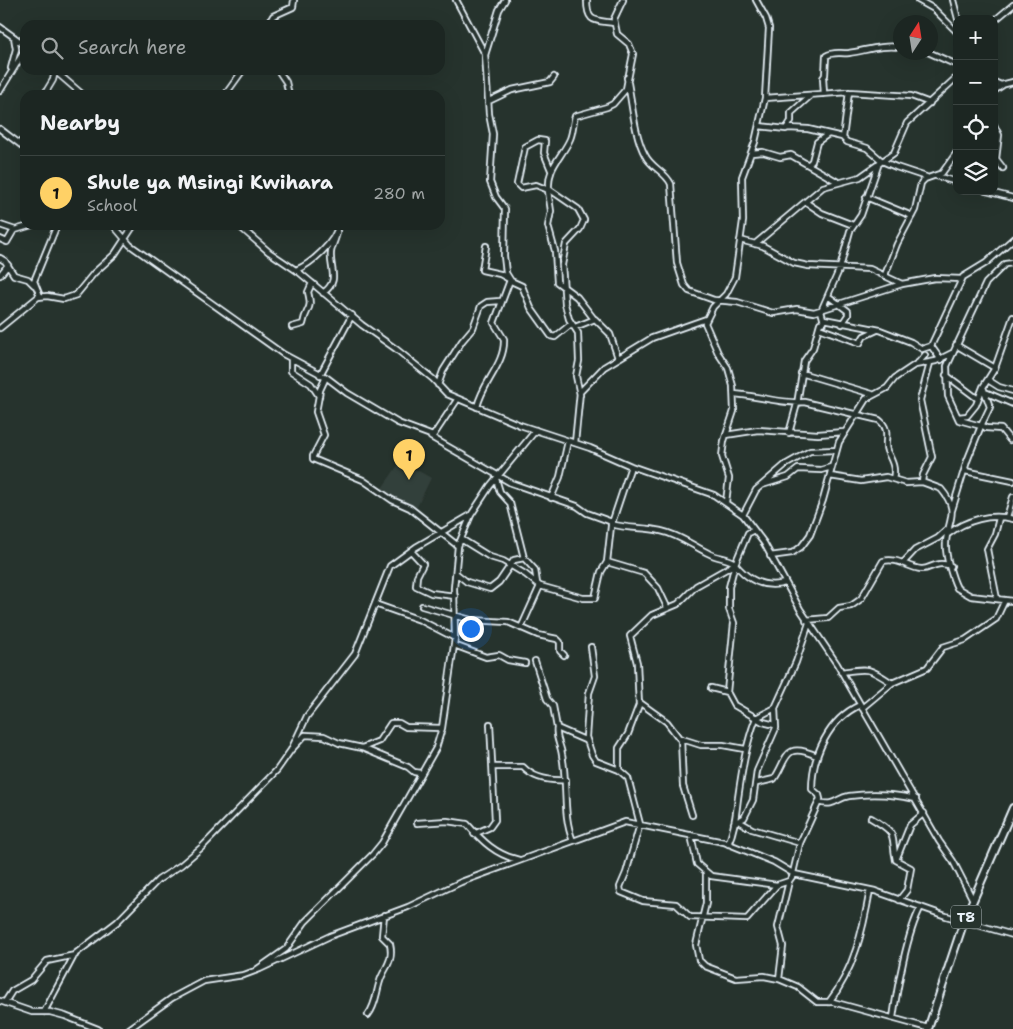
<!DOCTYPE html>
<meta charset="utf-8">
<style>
body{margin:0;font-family:"Shantell Sans",sans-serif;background:#29322f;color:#f1f3f6}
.controls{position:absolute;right:15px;top:15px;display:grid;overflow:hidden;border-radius:10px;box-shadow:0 5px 20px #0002}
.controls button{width:45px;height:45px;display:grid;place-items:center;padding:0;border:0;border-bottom:1px solid #3a4340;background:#1c2622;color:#f1f3f6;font:25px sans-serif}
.compass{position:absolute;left:893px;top:15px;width:45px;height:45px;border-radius:50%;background:#1c2622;box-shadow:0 5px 20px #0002;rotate:12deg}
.you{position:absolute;left:470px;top:628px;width:18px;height:18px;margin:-12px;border:4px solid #fff;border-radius:50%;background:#1a73e8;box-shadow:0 0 0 8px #1a73e833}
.badge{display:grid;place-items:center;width:32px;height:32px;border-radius:50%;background:#ffd166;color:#111;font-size:16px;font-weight:700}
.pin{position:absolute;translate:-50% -41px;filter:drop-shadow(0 1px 2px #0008)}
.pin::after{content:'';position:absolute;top:26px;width:18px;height:15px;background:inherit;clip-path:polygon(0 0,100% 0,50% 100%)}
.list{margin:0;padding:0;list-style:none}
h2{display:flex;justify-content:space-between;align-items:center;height:65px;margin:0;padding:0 20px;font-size:21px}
h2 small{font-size:16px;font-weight:400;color:#a0a5a5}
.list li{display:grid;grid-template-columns:32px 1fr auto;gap:15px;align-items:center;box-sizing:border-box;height:75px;padding:0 20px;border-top:1px solid #3a4340}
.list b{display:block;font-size:19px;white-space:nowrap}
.list p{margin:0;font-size:16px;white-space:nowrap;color:#a0a5a5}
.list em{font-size:16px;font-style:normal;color:#a0a5a5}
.icon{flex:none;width:28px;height:28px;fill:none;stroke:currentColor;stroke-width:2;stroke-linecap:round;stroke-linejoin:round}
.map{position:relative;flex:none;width:1013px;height:1029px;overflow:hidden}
.search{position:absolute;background:#1c2622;box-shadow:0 5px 20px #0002;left:20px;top:20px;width:425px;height:55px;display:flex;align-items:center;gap:12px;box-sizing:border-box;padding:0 18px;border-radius:15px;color:#a0a5a5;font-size:19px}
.panel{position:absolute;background:#1c2622;box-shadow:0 5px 20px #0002;left:20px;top:90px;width:425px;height:140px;border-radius:15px}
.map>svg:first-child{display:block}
</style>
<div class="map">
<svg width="1013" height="1029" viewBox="0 0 1013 1029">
<rect width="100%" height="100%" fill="#26332d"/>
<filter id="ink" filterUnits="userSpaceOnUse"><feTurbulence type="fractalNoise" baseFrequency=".02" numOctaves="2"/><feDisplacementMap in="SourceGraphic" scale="10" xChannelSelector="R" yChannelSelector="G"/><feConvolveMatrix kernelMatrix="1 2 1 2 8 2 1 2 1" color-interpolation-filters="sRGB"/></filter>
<g filter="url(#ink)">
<path fill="#333f3a" d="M 401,461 L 431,478 L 416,509 L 380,491 Z"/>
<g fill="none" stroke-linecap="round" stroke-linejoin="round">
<defs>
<path id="minor" d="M 456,0 L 485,54 L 489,114 L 493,134 L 490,182 L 496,197 L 505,209 L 504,256 L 506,273 L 511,281 L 522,286 L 531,308 L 551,336 L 555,337 L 571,324
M 587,0 C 587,23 594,20 614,23
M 918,0 L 934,9 L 957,32
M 953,0 L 958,19
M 994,21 L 1013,5
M 268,25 L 273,16 L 293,7 L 294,0
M 0,27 L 25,45
M 928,52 L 957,65
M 485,55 L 499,10 L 505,0
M 11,68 L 16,49 L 14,37
M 54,70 L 83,95
M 278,70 L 286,82 L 289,95
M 627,78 C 632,101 634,135 645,155 C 651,168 665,171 671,184 L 677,263 L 684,285 L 689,291 L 714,300 L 737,302 L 773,313 L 797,309 L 814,312 L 902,284 L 935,278 L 962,279
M 994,82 L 1001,85 L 1013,82
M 0,91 L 25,50
M 994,91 L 1003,85
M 849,92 L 843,138 L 847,142 L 867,148 L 882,161 L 896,167 L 926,177
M 824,94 L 823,78 L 825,75 L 826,56 C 834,51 840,54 849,53 C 868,50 881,45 900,47
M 44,95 L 53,80 L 55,71
M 225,95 L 243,70
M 765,98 L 849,92 L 911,96 L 930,103
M 489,101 L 512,90 L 550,82 L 554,77
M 994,125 L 999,135 L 996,159 L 1003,168
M 759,126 L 786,129 L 791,121 L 791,113 L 810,96
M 788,128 L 808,129 L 842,137
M 0,129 L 25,148
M 751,153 L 763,152 L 780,157 L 791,155 L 838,182
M 809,164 L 812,161 L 817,142 L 827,135
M 936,176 L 957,182
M 548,191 L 551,211 L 548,226 L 555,251 L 557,282 L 577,297 L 594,319
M 551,191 L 536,185 L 521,188 L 517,184 L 525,147 L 538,140 L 545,141 L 544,153 L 551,170
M 986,191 L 1013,198
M 866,197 L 912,216
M 807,203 L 822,213 L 853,225
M 0,225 L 15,230 L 32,225
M 113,225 L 130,245 L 283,354 L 326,377 L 347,393 L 398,423 L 433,436 L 457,400
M 238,225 L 269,252 L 300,273 L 362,325 L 396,349 L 433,379 L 447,394 L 520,425 L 590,448 L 631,466 L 714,495 L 743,515 L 764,543 L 800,609 L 837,664 L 939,841 L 953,861 L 973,900
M 0,239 L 7,242 L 14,230
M 740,240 L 763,246 L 794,263 L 808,266 L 870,269 L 902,284
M 755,244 L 823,187 L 860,177 L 894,153 L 907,123 L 957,77
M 486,246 L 482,270 L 500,274 L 509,279
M 0,258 L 5,261 L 14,275 L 28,279 L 34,285
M 296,270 C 311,264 336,242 338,225
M 0,275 L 8,265
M 885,275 L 897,244 L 915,210 L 921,183 L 925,179 L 942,173 L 957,152
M 323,293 C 341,280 329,269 331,252 C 332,245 336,239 337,232
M 40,296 L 34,281 L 57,225
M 828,296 L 848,311 L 848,315 L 842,324
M 824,319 L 880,330 L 911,342 L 922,349 L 931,346 L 963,277 L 986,263 L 1013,239
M 292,327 L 303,324 C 306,306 313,312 308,292 L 312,283
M 575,327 L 595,319 L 610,334 L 618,358
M 0,328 L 38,297 L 47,296 L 64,299 L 76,295 L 94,273 L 115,254 L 134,225
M 819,328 L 860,343 L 864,336 L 877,330
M 956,345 L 995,368
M 931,346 L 941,360
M 291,359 L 291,371 L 311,384 L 319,396
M 915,365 L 936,361 L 952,353
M 801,373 L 872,394
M 320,375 L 352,315
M 946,375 L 978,399
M 326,377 L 320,390 L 316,412 L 324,435 L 313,456 L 313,459 L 363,480 L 392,500 L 410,508 L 458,546
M 988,380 L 999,387 L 1013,391
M 438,385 L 443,371 L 462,341 L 473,328 L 481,306 L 487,302 L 500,301
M 983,387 L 990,407 L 981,426 L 959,420 L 948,396 L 947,366 L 986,283 L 1005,264 L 1013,263
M 985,392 L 1013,404
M 734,394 C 754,395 787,405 804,402 L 879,420 C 892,430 883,441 887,451 C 892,461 896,468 893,479
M 580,395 L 576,376 L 579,361 L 578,333 L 569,319 L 565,304 L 562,265 L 566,244 L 580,229 L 584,220 L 578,209 L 549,189 C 547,167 562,157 570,139 C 573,132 573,123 575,116 L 607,107 L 613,104 L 626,89 L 633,54 L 629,44 L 617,34 L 614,19 L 623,0
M 477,407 C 483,381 505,365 504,339 L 494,323 L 510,280
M 958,417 L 967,416 L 976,405 L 983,387 L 995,368 L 1013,317
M 982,425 L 986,428 L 1001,429 L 1010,440
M 789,433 L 797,404 L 804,361 L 813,348 L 820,323 L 824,322 L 821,311 L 840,268 L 850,231 L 861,215 L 879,163
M 726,435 L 758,430 L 818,434 L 844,432
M 431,437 L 511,483 L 577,506 L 587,513 L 612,522
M 575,443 L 580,392 L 604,367 L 652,338 L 706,319
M 631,466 L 611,526 L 607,562 L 644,573 L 658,588 L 667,607
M 965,471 L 1013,481
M 830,476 L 861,481 L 886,477 L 906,483 L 922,482 L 941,489 C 961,512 947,521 946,543 C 945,555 952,578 957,588 L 971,596 L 1013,601
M 496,479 L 500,492 L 510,503 L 524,558 L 535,570 L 537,583
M 922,482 L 923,475 L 932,457 L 920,400 L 930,363
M 762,485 L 788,477 L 798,469 L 821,470 L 831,467
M 551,498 L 560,477 L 568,441
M 726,502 L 729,478 L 722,456 L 724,441 L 734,411 L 733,386 L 728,368 L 718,353 L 705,323 L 713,307 L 726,294 L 735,277 L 743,221 L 742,177 L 755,142 L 765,98 L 769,28 L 766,18 L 756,0
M 952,510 L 967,461 L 981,426
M 743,515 L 756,490 L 785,465 L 810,451 L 836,450
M 1007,517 L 1013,497
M 611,524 C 628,529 644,527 661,531 C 680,535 693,546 710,554 C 718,558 728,558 735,563
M 948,534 C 966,520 991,513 1013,519
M 461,539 L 490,557 L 503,561 L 525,574 L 540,586 L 583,598 L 595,598 L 601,572 L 607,562
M 411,551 L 423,564 L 417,576 L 416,586 L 431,593 L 455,596
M 770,556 L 792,553 L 801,547 L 810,535 L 823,500 L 839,442 L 866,399 L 887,388 L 895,378 L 919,362 L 925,355
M 903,563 L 915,550 L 938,538 L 949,528
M 735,564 L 729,587 L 729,609 L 734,623 L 727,692 L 734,705 L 763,722 L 775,725
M 735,564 C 748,580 764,589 785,583
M 457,574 L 467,582 L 490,589 L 499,582 L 514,560 L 524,558
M 997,599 L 987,549 L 995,534 L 999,518
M 375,604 L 420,620 L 455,638
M 422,606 L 471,620 L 508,622 L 538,635 L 557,639 L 560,642 L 560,651 L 564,655
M 806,620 L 828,618 L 839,608 L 851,606 L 861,599 L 883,561 C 898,557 908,568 921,569 C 931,570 934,560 951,566
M 521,628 L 540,586
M 454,645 L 486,657 L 499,655 L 508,660 L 525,663
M 591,647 L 595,676 L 589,693 L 586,737 L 592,755 L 596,761 L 619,770 L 628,778 L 640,824 L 626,873 L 620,887 L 621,892 L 643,901 L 676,904 L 690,917 L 747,919 L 777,885 L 789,881 L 794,874
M 535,661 L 547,699 L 553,706 L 557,728 L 587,741
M 841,672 C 868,668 868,667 892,683
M 711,688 L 727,692
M 639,702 L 667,722 L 679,738 L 701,745 L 723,745 L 745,749
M 862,708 L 892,683 L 927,668 L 943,647 L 965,640 L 996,619 L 1005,600
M 557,728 C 555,738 561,745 562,755 C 568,783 562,815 573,841
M 681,739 L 683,786 L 692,815
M 362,748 L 408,767 L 414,772 L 420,773
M 292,749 L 305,735 L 324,736 L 339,743 L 362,748 L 379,741 L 391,723 L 399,723 L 406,727 L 442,728
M 493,767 L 523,767 C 534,779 550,781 566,780
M 619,770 L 619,748 L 628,734 L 639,705 L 637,663 L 630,636 L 652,615 L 678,604 L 696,586 L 735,564 L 748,533 L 754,530
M 757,783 L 774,779 C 788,759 783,741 817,756
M 818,802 C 836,807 836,798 849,796 C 870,793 894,794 916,799
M 871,818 C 900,835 890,834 896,860 L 911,868 L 907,890 L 899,900
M 740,822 L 752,829 L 800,843
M 417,823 L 447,821 L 467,824 C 482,841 496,855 519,860
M 734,823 L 744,818 L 753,800 L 757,771 L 776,728 L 775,708 L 796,662 L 809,623
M 474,834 L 490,827 L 495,820 L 490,724
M 691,835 L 697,864 L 711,876 L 777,885
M 728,844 C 735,829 736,813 738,798 C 742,770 746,744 756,718 L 775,708
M 896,860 L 910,825 L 924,813
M 706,873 L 706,903 L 696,945 L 699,960 L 705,966 L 736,978 L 764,976 L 779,979 L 798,987 L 817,1002 L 833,1002 L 928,1028
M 793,873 L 800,843 L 820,799 L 819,795 L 812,789 C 812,755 829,719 860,705
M 256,970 L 286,949 L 305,922 L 373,854 L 382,843 L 436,748 L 442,728 L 455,638 L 454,588 L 458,546 L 471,515 L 490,486 L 536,430
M 779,979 L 783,946 L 778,927 L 789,881
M 0,1001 L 32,1012 L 50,1012 L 65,1016 L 98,1029
M 5,1002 L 12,991 L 31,980 L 47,961 L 75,955
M 829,1002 C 854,970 863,930 870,890
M 44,1012 L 75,954 L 117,922 L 158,880 L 181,865 L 202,847 L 277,770 L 291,750 L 307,716 L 355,654 L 390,566 L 416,547 L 471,515
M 368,1015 C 376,1005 376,993 380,981 C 384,968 394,962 390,944 L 382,936 L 384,915
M 893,1018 C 897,989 907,932 921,907
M 129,1029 L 172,998 L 204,981 L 244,975 L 260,969 L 330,936 L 408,907 L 461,882 L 625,822 L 724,842 L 774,862 L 794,874 L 875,891 L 946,916 L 1013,935"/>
<path id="highway" d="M 928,1029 L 964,921 L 1013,808"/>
</defs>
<use href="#minor" stroke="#e8f1f8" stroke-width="8"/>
<use href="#highway" stroke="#e8f1f8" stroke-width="10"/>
<use href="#minor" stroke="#26332d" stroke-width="4.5"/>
<use href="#highway" stroke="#26332d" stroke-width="6"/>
</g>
</g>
<g text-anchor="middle" stroke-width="4" stroke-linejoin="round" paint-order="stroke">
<rect fill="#26332d" stroke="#aeb8bb" stroke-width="1" x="951" y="905.5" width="30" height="23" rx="4"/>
<g font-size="14" font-weight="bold" fill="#e8f1f8">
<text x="966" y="922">T8</text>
</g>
</g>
</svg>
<div class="controls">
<button>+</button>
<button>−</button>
<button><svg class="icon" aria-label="locate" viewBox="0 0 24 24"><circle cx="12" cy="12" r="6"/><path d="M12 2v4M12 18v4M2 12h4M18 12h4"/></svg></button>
<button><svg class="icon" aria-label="layers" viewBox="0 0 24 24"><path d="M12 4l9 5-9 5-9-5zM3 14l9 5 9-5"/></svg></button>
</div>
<svg class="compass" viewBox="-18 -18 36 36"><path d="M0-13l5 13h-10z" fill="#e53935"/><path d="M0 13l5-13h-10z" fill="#a0a5a5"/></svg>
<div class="you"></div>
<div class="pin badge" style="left:409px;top:480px">1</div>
<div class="search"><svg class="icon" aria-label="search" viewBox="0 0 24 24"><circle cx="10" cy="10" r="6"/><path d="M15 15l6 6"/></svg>Search here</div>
<section class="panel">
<h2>Nearby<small></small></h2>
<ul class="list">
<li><span class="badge">1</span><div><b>Shule ya Msingi Kwihara</b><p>School</p></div><em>280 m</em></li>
</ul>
</section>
</div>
